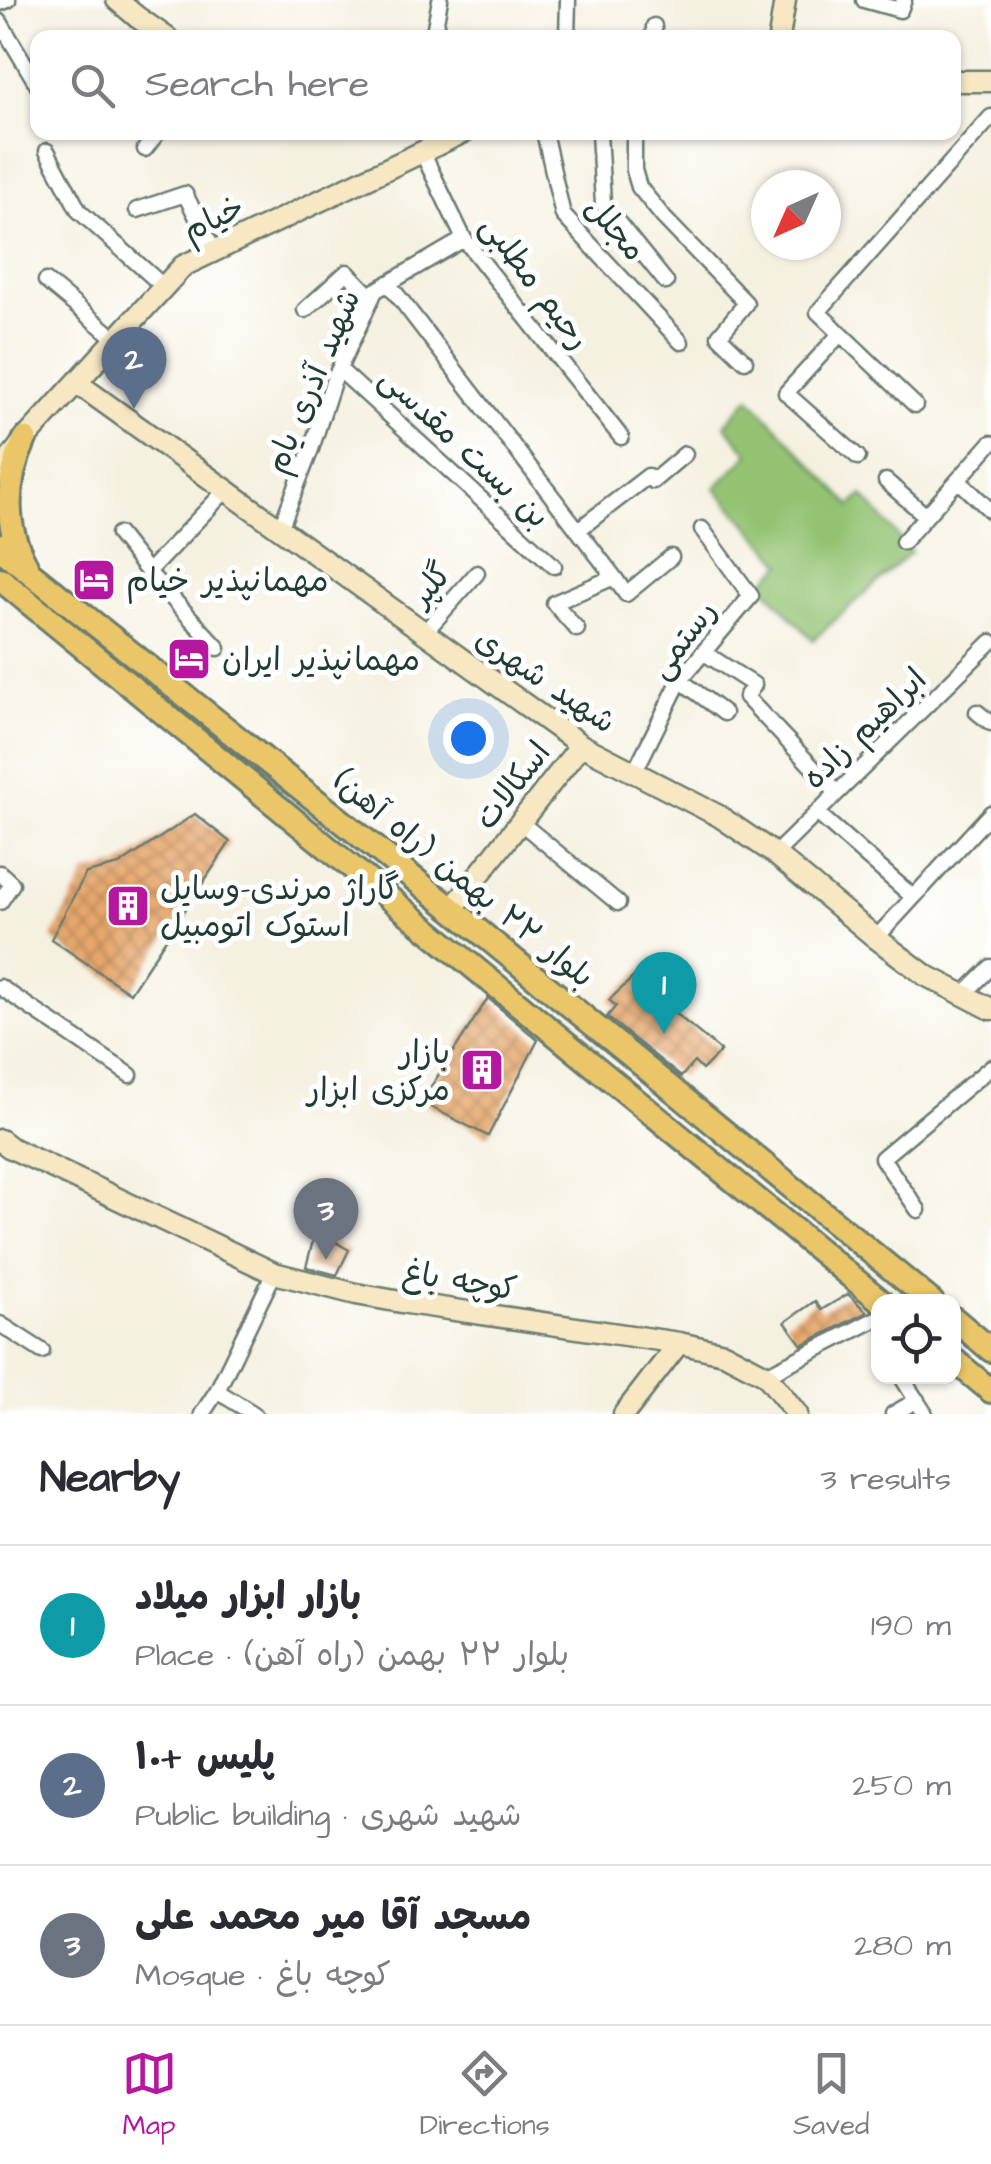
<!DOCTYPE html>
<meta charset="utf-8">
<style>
body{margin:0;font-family:"Architects Daughter","Playpen Sans Arabic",sans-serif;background:#f2f2f3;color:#2b2b33}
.controls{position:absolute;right:30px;bottom:30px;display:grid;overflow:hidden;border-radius:20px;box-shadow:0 2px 8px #0004}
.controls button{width:90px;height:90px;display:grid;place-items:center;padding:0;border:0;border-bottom:2px solid #e1e1e2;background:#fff;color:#2b2b33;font:50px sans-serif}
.compass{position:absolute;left:751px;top:170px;width:90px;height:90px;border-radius:50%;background:#fff;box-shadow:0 2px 8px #0004;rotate:225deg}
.you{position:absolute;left:468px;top:738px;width:35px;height:35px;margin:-25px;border:8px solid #fff;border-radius:50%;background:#1a73e8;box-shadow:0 0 0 15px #1a73e833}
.badge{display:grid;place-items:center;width:65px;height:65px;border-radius:50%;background:#b5179e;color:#fff;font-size:32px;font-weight:700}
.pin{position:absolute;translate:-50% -82px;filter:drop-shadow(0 2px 5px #0008)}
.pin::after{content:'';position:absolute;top:52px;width:35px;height:30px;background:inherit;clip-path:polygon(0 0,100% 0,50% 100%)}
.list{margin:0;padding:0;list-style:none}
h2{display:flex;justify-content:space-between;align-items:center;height:130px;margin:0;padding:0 40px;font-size:42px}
h2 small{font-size:32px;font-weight:400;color:#7c7c81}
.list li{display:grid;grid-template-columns:65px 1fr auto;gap:30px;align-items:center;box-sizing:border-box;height:160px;padding:0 40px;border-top:2px solid #e1e1e2}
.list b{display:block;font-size:38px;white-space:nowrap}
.list p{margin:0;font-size:32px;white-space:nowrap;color:#7c7c81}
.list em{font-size:32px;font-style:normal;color:#7c7c81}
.icon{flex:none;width:55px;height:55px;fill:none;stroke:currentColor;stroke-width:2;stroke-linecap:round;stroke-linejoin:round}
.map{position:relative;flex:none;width:991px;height:1414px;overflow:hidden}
.search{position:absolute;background:#fff;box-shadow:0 2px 8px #0004;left:30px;right:30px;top:30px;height:110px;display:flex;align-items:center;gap:25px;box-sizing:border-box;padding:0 35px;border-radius:20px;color:#7c7c81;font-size:38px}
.sheet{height:610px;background:#fff}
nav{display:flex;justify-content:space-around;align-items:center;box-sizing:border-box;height:140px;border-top:2px solid #e1e1e2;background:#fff;font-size:28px;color:#7c7c81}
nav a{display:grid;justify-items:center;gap:5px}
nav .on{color:#b5179e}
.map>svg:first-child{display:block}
</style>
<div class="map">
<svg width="991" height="1414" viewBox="0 0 991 1414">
<defs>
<pattern id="building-cross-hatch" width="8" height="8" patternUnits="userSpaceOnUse" patternTransform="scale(2.5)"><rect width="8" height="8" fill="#e7a76c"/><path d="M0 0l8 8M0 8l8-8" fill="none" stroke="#bb895a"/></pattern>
</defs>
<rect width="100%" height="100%" fill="#fff"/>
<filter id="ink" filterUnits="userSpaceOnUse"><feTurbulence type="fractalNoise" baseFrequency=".01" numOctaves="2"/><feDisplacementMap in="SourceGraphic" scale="20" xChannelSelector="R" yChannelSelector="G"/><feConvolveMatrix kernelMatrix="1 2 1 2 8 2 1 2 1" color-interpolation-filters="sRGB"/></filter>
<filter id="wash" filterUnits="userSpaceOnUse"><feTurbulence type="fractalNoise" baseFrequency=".0048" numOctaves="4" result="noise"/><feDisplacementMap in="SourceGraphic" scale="40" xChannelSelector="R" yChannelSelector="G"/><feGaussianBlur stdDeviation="2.25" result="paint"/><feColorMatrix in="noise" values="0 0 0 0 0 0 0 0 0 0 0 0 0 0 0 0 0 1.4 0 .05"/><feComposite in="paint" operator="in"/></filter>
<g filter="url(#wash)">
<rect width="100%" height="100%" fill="#f5f1e1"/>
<path fill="#93c372" stroke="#598053" stroke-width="2.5" d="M 749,397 L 851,506 L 863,495 L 911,552 L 813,640 L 761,584 L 783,564 L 715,488 L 749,454 L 725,425 Z"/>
<g id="blocks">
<path fill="url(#building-cross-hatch)" d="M 195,814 L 230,842 L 130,993 L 51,939 L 86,873 L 119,865 Z
M 654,958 L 678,977 L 658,999 L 721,1051 L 702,1070 L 694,1062 L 681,1077 L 607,1017 L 616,1006 L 609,1000 Z
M 488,998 L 538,1040 L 488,1136 L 421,1102 Z
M 315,1233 L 327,1237 L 349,1250 L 337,1275 L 306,1267 Z
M 848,1294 L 867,1312 L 802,1345 L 785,1322 L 815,1301 L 821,1310 Z"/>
</g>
</g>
<g filter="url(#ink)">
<use href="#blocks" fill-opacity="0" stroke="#6a7c71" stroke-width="2.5"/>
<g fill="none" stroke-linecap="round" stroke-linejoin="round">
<defs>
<path id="street" d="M 864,0 L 900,10 L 904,0
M 0,3 L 8,0
M 0,22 L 38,86
M 654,26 L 654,38
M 433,38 L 440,0
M 567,38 L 568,0
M 544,132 L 563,215 L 681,342
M 599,132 L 603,204 L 666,282
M 634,141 L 634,170 L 639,187 L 664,218 L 746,303 L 719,336 L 745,361
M 145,149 L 158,132
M 47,151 L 79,211 L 164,287
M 422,152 L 464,239 L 621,437
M 137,210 L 185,194 L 214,251
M 46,281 L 117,340
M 388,283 L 614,577
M 305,310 L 347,272 L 372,298
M 840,334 L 786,393 L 858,457
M 339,369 L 554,566
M 915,405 L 818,312 L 991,117
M 958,480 L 991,511
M 886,481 L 926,516
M 280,529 L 311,449 L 333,382 L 375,291 L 464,239
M 578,530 L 648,476 L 653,481 L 685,454
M 118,534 L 148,572 L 218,648
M 903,542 L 991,443
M 148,572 L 226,490
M 577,629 L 554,603 L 614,577 L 626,594 L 671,557
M 424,633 L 477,573
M 703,652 L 754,685 L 746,697 L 837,793
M 680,680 L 724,713
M 977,712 L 991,723
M 634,773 L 680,680 L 751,596 L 702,529
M 817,813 L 913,897
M 520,822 L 618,903
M 775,854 L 991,642
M 0,873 L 12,884 L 0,902
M 876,938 L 991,813
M 0,987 L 130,1075
M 963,995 L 991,967
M 918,1210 L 882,1158 L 991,1067
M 0,1324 L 42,1351
M 766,1375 L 878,1318
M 901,1376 L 925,1414
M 217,1391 L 254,1414
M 202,1414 L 217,1391 L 274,1273
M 893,1414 L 917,1400"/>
<path id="secondary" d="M 117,0 L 137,17 L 167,38
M 779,38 L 785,0
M 954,81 L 991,81
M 77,383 L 581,745 L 719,816 L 775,854 L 876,938 L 925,975 L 991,1009
M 0,472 L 25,439 L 183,266 L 464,132
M 452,909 L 581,745
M 0,1140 L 9,1147 L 274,1273 L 356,1294 L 407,1303 L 679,1343 L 724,1353 L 766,1375 L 797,1414
M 624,1414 L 679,1343"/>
<path id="primary" d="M 25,439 C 6,480 3,524 26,565
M 0,545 L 7,554 L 452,909 L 932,1302
M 0,579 L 882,1302
M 954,1319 L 991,1350
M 954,1360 L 991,1391"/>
</defs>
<use href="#street" stroke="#6a7c71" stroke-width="19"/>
<use href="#secondary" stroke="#6a7c71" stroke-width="25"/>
<use href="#primary" stroke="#6a7c71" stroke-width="28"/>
<use href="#street" stroke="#fff" stroke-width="14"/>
<use href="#secondary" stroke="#f7e8c3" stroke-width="20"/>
<use href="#primary" stroke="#eac669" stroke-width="22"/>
</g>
</g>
<defs>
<symbol id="hotel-square" viewBox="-11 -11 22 22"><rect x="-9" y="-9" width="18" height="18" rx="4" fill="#b5179e" stroke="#fff"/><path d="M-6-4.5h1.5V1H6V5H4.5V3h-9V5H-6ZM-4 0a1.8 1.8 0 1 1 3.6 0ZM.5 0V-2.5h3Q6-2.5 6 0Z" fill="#fff"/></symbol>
<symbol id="building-square" viewBox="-11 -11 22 22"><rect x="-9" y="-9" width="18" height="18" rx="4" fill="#b5179e" stroke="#fff"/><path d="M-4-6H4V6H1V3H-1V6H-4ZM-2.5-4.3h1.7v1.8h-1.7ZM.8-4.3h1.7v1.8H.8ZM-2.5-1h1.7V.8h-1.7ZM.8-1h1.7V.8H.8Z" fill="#fff"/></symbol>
</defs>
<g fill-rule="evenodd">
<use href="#hotel-square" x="69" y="555" width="50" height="50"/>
<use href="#hotel-square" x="164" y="634" width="50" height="50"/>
<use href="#building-square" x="103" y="881" width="50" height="50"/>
<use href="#building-square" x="457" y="1045" width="50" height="50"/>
</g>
<g text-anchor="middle" stroke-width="10" stroke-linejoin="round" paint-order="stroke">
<g font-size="32" fill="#1f3d34" stroke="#fff">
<text transform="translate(213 218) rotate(-26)" y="11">خیام</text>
<text transform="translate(616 228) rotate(49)" y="11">مجلل</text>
<text transform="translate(536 282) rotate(53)" y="11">رحیم مطلبی</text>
<text transform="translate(312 381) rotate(-67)" y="11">شهید آذری یام</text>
<text transform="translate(465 447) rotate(43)" y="11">بن بست مقدسی</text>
<text transform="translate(430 584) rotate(-49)" y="11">گلپر</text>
<text transform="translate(682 639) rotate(-53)" y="11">رستمی</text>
<text transform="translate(546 680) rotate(34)" y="11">شهید شهری</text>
<text transform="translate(864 728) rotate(-44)" y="11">ابراهیم زاده</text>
<text transform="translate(512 785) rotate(-52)" y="11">اسکالات</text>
<text transform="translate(464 878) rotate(39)" y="11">بلوار ۲۲ بهمن (راه آهن)</text>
<text transform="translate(460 1280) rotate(9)" y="11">کوچه باغ</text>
</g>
<g font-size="32" fill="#1f3d34" stroke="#fff" text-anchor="start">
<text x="126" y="591">مهمانپذیر خیام</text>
<text x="222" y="670">مهمانپذیر ایران</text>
<text x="160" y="899">گاراژ مرندی-وسایل<tspan x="160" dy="37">استوک اتومبیل</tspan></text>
<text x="450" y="1063" text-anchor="end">بازار<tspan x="450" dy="37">مرکزی ابزار</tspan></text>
</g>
</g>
</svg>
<div class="controls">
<button><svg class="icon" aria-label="locate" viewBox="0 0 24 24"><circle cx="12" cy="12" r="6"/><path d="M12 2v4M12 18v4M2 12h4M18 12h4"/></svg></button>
</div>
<svg class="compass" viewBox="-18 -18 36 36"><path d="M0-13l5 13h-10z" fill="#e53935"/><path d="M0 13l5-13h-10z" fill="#7c7c81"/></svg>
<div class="you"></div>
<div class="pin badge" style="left:664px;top:1034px;background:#0f9aa8">1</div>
<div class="pin badge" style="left:134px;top:409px;background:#5c6f8a">2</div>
<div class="pin badge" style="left:326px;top:1260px;background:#6b7280">3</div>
<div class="search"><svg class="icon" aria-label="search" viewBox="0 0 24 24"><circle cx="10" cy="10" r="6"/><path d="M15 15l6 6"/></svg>Search here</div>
</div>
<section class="sheet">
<h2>Nearby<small>3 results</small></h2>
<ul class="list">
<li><span class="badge" style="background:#0f9aa8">1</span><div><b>بازار ابزار میلاد</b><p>Place · بلوار ۲۲ بهمن (راه آهن)</p></div><em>190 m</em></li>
<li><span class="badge" style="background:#5c6f8a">2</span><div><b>پلیس +۱۰</b><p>Public building · شهید شهری</p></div><em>250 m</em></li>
<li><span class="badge" style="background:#6b7280">3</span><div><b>مسجد آقا میر محمد علی</b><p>Mosque · کوچه باغ</p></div><em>280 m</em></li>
</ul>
</section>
<nav>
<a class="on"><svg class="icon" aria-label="map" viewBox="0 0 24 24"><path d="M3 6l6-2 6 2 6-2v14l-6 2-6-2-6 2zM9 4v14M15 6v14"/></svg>Map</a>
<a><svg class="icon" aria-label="directions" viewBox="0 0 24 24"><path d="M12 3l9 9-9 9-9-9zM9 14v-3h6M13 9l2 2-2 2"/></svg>Directions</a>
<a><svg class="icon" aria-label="saved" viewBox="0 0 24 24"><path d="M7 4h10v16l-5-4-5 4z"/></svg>Saved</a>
</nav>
